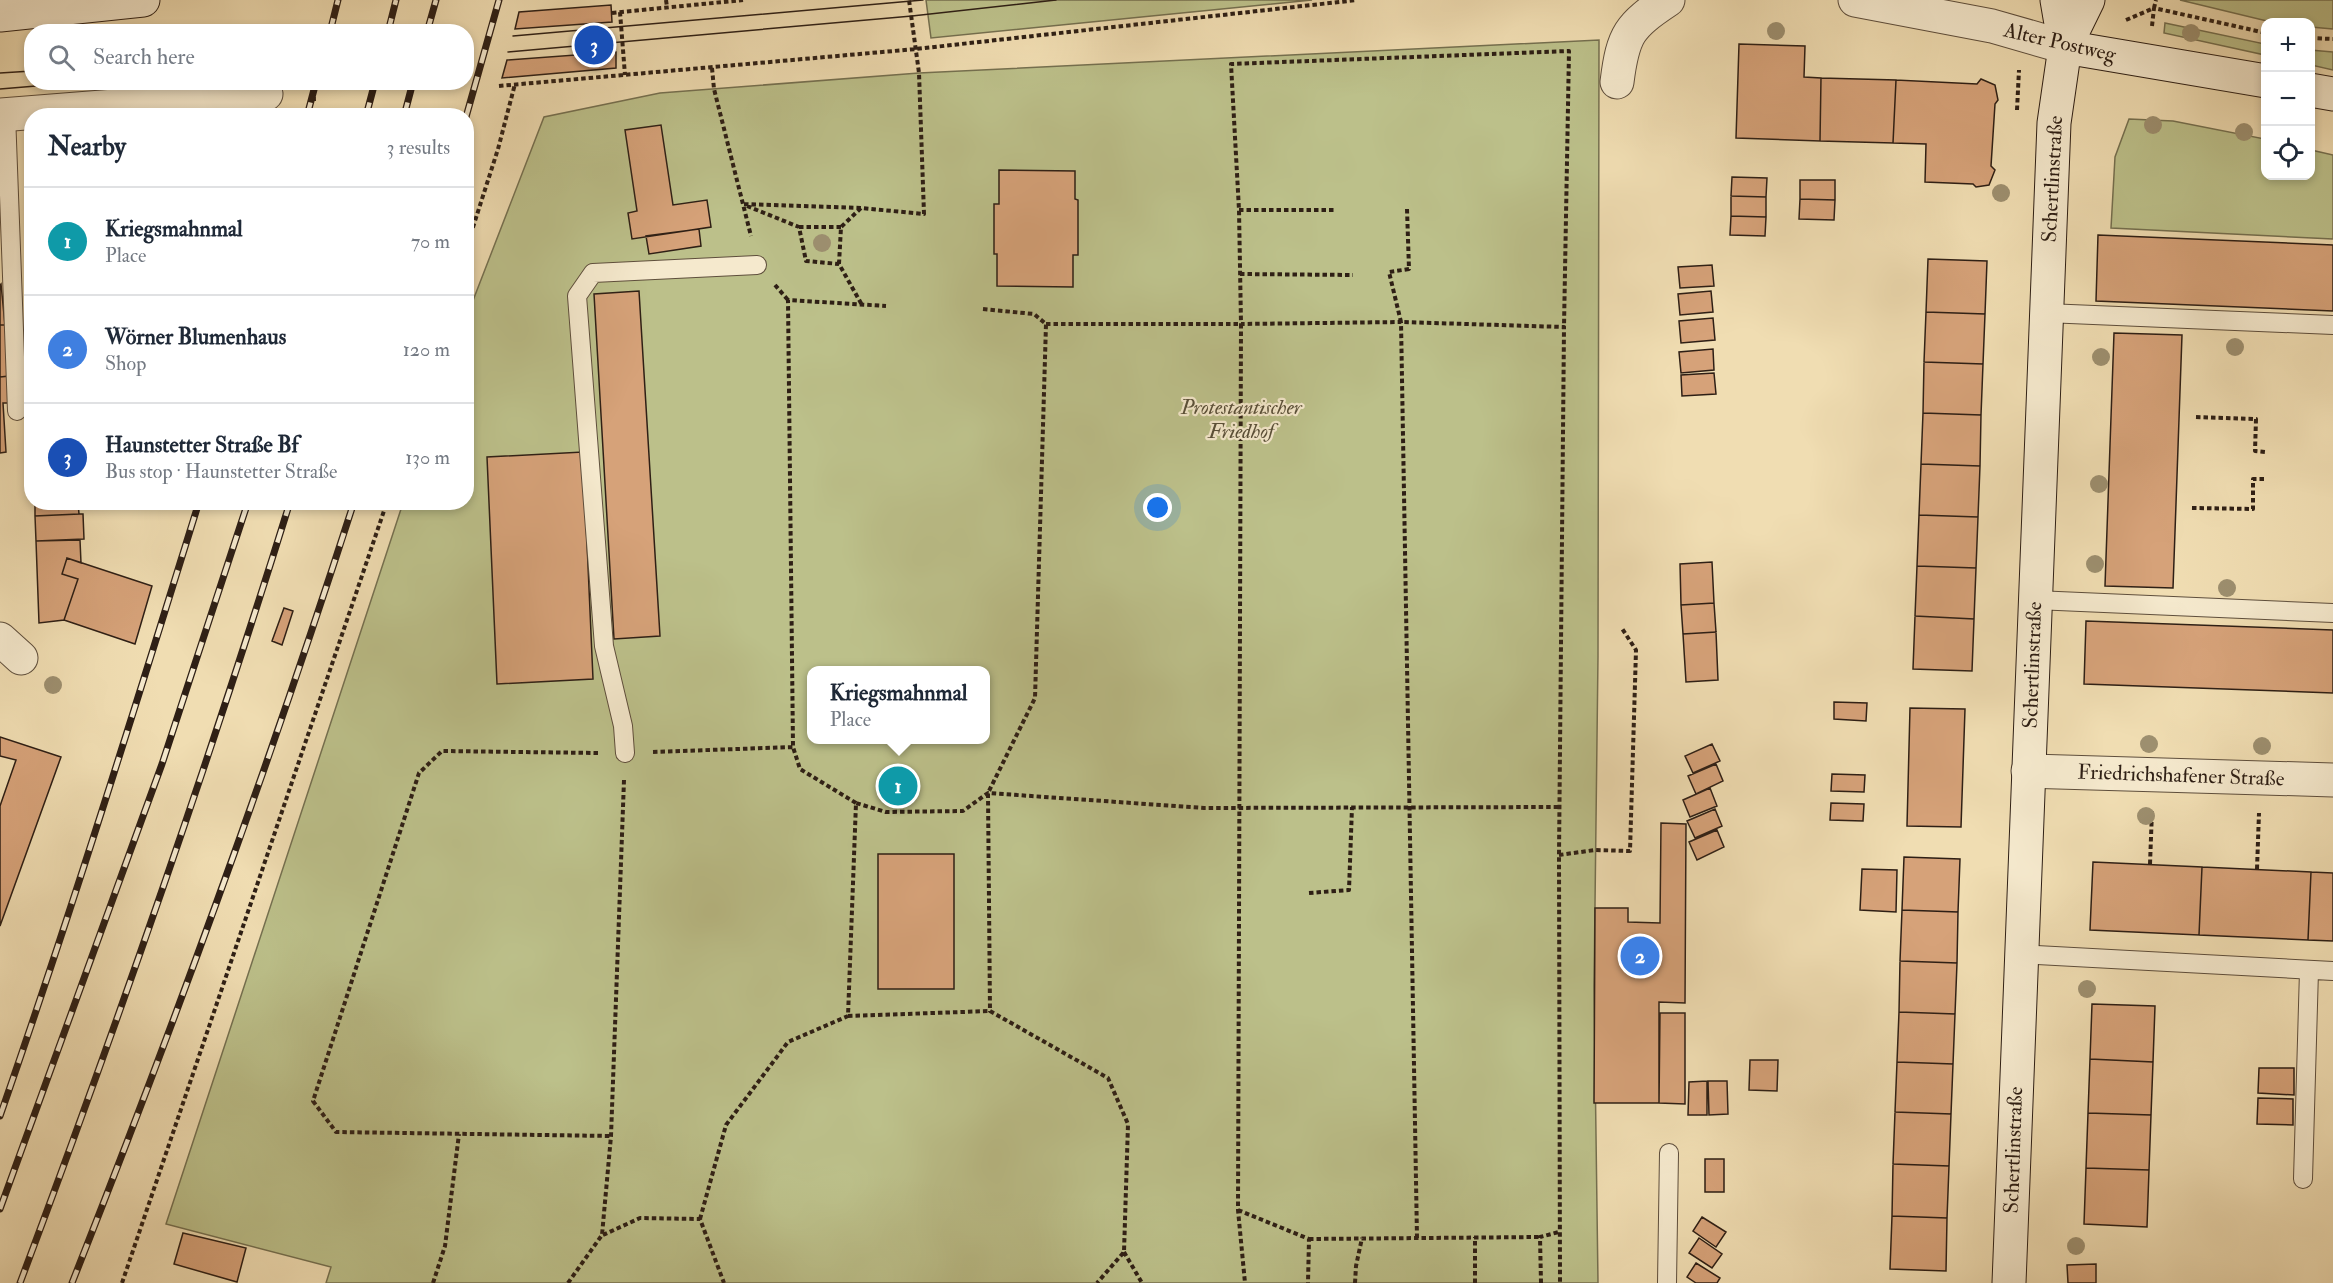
<!DOCTYPE html>
<meta charset="utf-8">
<style>
body{margin:0;font-family:"IM FELL Double Pica",serif;background:#f6f6f7;color:#1f2937}
.controls{position:absolute;right:18px;top:18px;display:grid;overflow:hidden;border-radius:12px;box-shadow:0 3px 9px #0003}
.controls button{width:54px;height:54px;display:grid;place-items:center;padding:0;border:0;border-bottom:2px solid #e0e1e3;background:#fff;color:#1f2937;font:30px sans-serif}
.you{position:absolute;left:1158px;top:508px;width:21px;height:21px;margin:-15px;border:4px solid #fff;border-radius:50%;background:#1a73e8;box-shadow:0 0 0 9px #1a73e833}
.badge{display:grid;place-items:center;width:39px;height:39px;border-radius:50%;background:#8f2418;color:#fff;font-size:20px;font-weight:700}
.pin{position:absolute;translate:-50% -50%;border:3px solid #fff;box-shadow:0 2px 6px #0006}
.popup{position:absolute;left:807px;top:666px;width:183px;height:78px;box-sizing:border-box;display:grid;place-content:center;border-radius:12px;background:#fff;filter:drop-shadow(0 2px 4px #0005);font-size:20px;white-space:nowrap;color:#747a83}
.popup b{font-size:22px;color:#1f2937}
.popup::after{content:'';position:absolute;left:50%;top:100%;margin-left:-12px;border:12px solid transparent;border-top-color:#fff}
.list{margin:0;padding:0;list-style:none}
h2{display:flex;justify-content:space-between;align-items:center;height:78px;margin:0;padding:0 24px;font-size:26px}
h2 small{font-size:20px;font-weight:400;color:#747a83}
.list li{display:grid;grid-template-columns:39px 1fr auto;gap:18px;align-items:center;box-sizing:border-box;height:108px;padding:0 24px;border-top:2px solid #e0e1e3}
.list b{display:block;font-size:22px;white-space:nowrap}
.list p{margin:0;font-size:20px;white-space:nowrap;color:#747a83}
.list em{font-size:20px;font-style:normal;color:#747a83}
.icon{flex:none;width:33px;height:33px;fill:none;stroke:currentColor;stroke-width:2;stroke-linecap:round;stroke-linejoin:round}
.map{position:relative;flex:none;width:2333px;height:1283px;overflow:hidden}
.search{position:absolute;background:#fff;box-shadow:0 3px 9px #0003;left:24px;top:24px;width:450px;height:66px;display:flex;align-items:center;gap:15px;box-sizing:border-box;padding:0 21px;border-radius:24px;color:#747a83;font-size:22px}
.panel{position:absolute;background:#fff;box-shadow:0 3px 9px #0003;left:24px;top:108px;width:450px;height:402px;border-radius:24px}
.map>svg:first-child{display:block}
</style>
<div class="map">
<svg width="2333" height="1283" viewBox="0 0 2333 1283">
<rect width="100%" height="100%" fill="#f0ddb2"/>
<filter id="stains"><feTurbulence type="fractalNoise" baseFrequency=".00333" numOctaves="4"/><feColorMatrix values="0 0 0 0 .2 0 0 0 0 .09 0 0 0 0 .02 0 0 0 .5 -.17"/></filter>
<radialGradient id="worn" r=".72"><stop offset=".6" stop-color="#630" stop-opacity="0"/><stop offset="1" stop-color="#630" stop-opacity=".3"/></radialGradient>
<path fill="#bcc08a" stroke="#757050" stroke-width="1.5" fill-rule="evenodd" d="M 926,0 L 1312,0 L 931,38 Z
M 2180,0 L 2333,0 L 2333,29 L 2311,27 L 2310,22 L 2271,22 Z
M 2165,23 L 2265,44 L 2265,55 L 2164,33 Z
M 1599,40 L 1598,656 L 1594,987 L 1598,1283 L 326,1283 L 331,1267 L 166,1224 L 403,503 L 466,502 L 467,316 L 544,117 L 660,93 L 919,73 ZM 811,670 L 985,670 L 985,740 L 811,740 Z
M 2310,50 L 2333,52 L 2333,70 L 2311,65 Z
M 2129,119 L 2173,121 L 2265,139 L 2266,176 L 2310,176 L 2311,150 L 2333,155 L 2333,239 L 2111,228 L 2115,157 Z"/>
<path fill="#d6a279" stroke="#2e1f15" stroke-width="1.5" d="M 611,5 L 612,22 L 515,29 L 519,12 Z
M 1739,44 L 1805,46 L 1804,77 L 1821,78 L 1820,141 L 1736,138 Z
M 616,52 L 616,68 L 502,78 L 507,60 Z
M 1821,78 L 1896,80 L 1893,143 L 1820,141 Z
M 1981,79 L 1995,85 L 1998,100 L 1995,104 L 1991,166 L 1995,170 L 1989,185 L 1976,187 L 1973,184 L 1925,182 L 1926,144 L 1893,143 L 1896,80 L 1977,84 Z
M 661,125 L 673,205 L 707,200 L 711,227 L 632,239 L 628,213 L 637,211 L 625,130 Z
M 999,170 L 1075,171 L 1075,199 L 1078,200 L 1078,255 L 1073,255 L 1073,287 L 997,286 L 997,254 L 994,254 L 994,204 L 999,204 Z
M 1732,177 L 1767,178 L 1766,197 L 1731,196 Z
M 1800,180 L 1835,180 L 1835,200 L 1800,199 Z
M 1731,196 L 1766,197 L 1766,217 L 1731,216 Z
M 1800,199 L 1835,200 L 1834,220 L 1799,219 Z
M 1731,216 L 1766,217 L 1765,236 L 1730,235 Z
M 699,229 L 701,246 L 649,254 L 646,236 Z
M 2098,235 L 2333,245 L 2333,311 L 2096,301 Z
M 1928,259 L 1987,261 L 1985,314 L 1926,312 Z
M 1712,265 L 1714,286 L 1680,288 L 1678,267 Z
M 1,284 L 5,325 L 0,325 L 0,285 Z
M 639,291 L 660,636 L 614,639 L 594,294 Z
M 1711,291 L 1713,312 L 1680,315 L 1678,294 Z
M 1926,312 L 1985,314 L 1983,364 L 1924,362 Z
M 1713,318 L 1715,340 L 1681,343 L 1679,321 Z
M 0,325 L 5,325 L 9,376 L 0,377 Z
M 2114,333 L 2182,335 L 2173,588 L 2105,586 Z
M 1713,349 L 1714,370 L 1681,373 L 1679,352 Z
M 1924,362 L 1983,364 L 1981,415 L 1923,413 Z
M 1714,373 L 1716,394 L 1682,396 L 1681,375 Z
M 9,376 L 11,403 L 3,403 L 6,452 L 0,453 L 0,377 Z
M 1923,413 L 1981,415 L 1980,466 L 1921,464 Z
M 583,452 L 593,679 L 497,684 L 487,457 Z
M 1921,464 L 1980,466 L 1978,517 L 1919,515 Z
M 35,502 L 78,502 L 79,514 L 35,516 Z
M 79,514 L 83,514 L 84,539 L 36,541 L 35,516 Z
M 1919,515 L 1978,517 L 1976,568 L 1917,566 Z
M 80,540 L 81,563 L 67,558 L 62,574 L 78,579 L 64,620 L 39,623 L 36,541 Z
M 67,558 L 152,586 L 135,644 L 64,620 L 78,579 L 62,574 Z
M 1712,562 L 1714,603 L 1681,605 L 1680,564 Z
M 1917,566 L 1976,568 L 1974,619 L 1915,616 Z
M 1714,603 L 1716,632 L 1683,634 L 1681,605 Z
M 284,608 L 293,611 L 282,645 L 272,641 Z
M 1915,616 L 1974,619 L 1972,671 L 1913,669 Z
M 2086,621 L 2333,630 L 2333,693 L 2084,684 Z
M 1716,632 L 1718,680 L 1686,682 L 1683,634 Z
M 1834,702 L 1867,703 L 1866,721 L 1834,719 Z
M 1910,708 L 1965,709 L 1961,827 L 1907,826 Z
M 0,737 L 61,757 L 0,926 L 0,806 L 16,760 L 0,756 Z
M 1712,744 L 1720,761 L 1693,773 L 1685,756 Z
M 1716,764 L 1723,781 L 1696,794 L 1688,776 Z
M 1832,774 L 1865,775 L 1864,792 L 1831,791 Z
M 1710,788 L 1717,806 L 1690,817 L 1683,800 Z
M 1831,803 L 1864,804 L 1863,821 L 1830,820 Z
M 1715,809 L 1722,826 L 1695,838 L 1687,821 Z
M 1661,823 L 1686,824 L 1685,1003 L 1659,1002 L 1659,1103 L 1594,1103 L 1595,908 L 1628,908 L 1628,922 L 1660,923 Z
M 1717,830 L 1724,847 L 1697,860 L 1689,842 Z
M 878,854 L 954,854 L 954,989 L 878,989 Z
M 1904,857 L 1960,859 L 1958,912 L 1902,910 Z
M 2093,862 L 2202,867 L 2199,935 L 2090,930 Z
M 2202,867 L 2311,872 L 2308,940 L 2199,935 Z
M 1862,869 L 1897,870 L 1896,912 L 1860,910 Z
M 2311,872 L 2333,873 L 2333,941 L 2308,940 Z
M 1902,910 L 1958,912 L 1957,963 L 1900,961 Z
M 1900,961 L 1957,963 L 1955,1014 L 1899,1012 Z
M 2092,1004 L 2155,1006 L 2153,1062 L 2090,1059 Z
M 1899,1012 L 1955,1014 L 1953,1064 L 1897,1062 Z
M 1660,1013 L 1685,1013 L 1685,1104 L 1659,1103 Z
M 2090,1059 L 2153,1062 L 2151,1115 L 2088,1113 Z
M 1750,1060 L 1778,1060 L 1777,1091 L 1749,1090 Z
M 1897,1062 L 1953,1064 L 1951,1114 L 1895,1112 Z
M 2259,1068 L 2294,1068 L 2294,1095 L 2258,1093 Z
M 1707,1081 L 1707,1115 L 1688,1115 L 1689,1082 Z
M 1708,1081 L 1727,1081 L 1728,1114 L 1709,1115 Z
M 2258,1098 L 2293,1099 L 2293,1125 L 2257,1124 Z
M 1895,1112 L 1951,1114 L 1949,1166 L 1893,1164 Z
M 2088,1113 L 2151,1115 L 2149,1170 L 2086,1168 Z
M 1705,1159 L 1724,1159 L 1724,1192 L 1705,1192 Z
M 1893,1164 L 1949,1166 L 1947,1218 L 1892,1216 Z
M 2086,1168 L 2149,1170 L 2147,1227 L 2084,1224 Z
M 1892,1216 L 1947,1218 L 1946,1271 L 1890,1269 Z
M 1702,1217 L 1726,1232 L 1716,1247 L 1693,1231 Z
M 183,1233 L 246,1248 L 237,1282 L 174,1264 Z
M 1699,1238 L 1722,1254 L 1712,1268 L 1689,1253 Z
M 1696,1263 L 1720,1278 L 1717,1283 L 1696,1283 L 1687,1277 Z
M 2096,1264 L 2096,1283 L 2068,1283 L 2067,1265 Z"/>
<g fill="none" stroke-linecap="round" stroke-linejoin="round">
<defs>
<path id="lane" d="M 6,114 L 17,411
M 2046,313 L 2333,325
M 2035,600 L 2333,613
M 625,753 L 623,726 L 604,646 L 577,296 L 593,273 L 757,265
M 2020,954 L 2333,971
M 2303,1179 L 2309,971
M 1667,1283 L 1669,1153"/>
<path id="street" d="M 1855,0 L 1992,26 L 2065,47
M 1617,82 C 1623,34 1629,26 1668,0
M 0,115 L 266,94
M 0,639 L 21,658
M 2028,771 L 2333,780"/>
<path id="secondary" d="M 2057,0 L 2065,47
M 0,15 L 143,0
M 2065,47 L 2266,81
M 2310,90 L 2333,94
M 2009,1283 L 2054,123 L 2065,47 L 2088,0"/>
</defs>
<use href="#lane" stroke="#5e4e3c" stroke-width="20"/>
<use href="#street" stroke="#5e4e3c" stroke-width="35"/>
<use href="#secondary" stroke="#2e1f15" stroke-width="35"/>
<path stroke="#2e1f15" stroke-width="4" stroke-dasharray="4.5 3" stroke-linecap="butt" d="M 666,0 L 667,7
M 620,12 L 625,75
M 612,13 L 743,0
M 2126,20 L 2154,8 L 2156,0
M 2152,26 L 2154,8 L 2266,33
M 2310,38 L 2333,39
M 712,68 L 714,89 L 751,236
M 313,82 L 314,101
M 499,86 L 916,49 L 1357,0
M 2017,110 L 2019,70
M 744,204 L 861,208 L 924,214 L 919,73 L 909,0
M 747,206 L 799,227 L 806,261 L 839,264 L 862,305
M 1407,209 L 1409,269 L 1389,272 L 1401,322 L 1564,327 L 1559,855 L 1560,1283
M 1239,210 L 1334,210
M 799,227 L 841,227
M 466,249 L 498,149 L 515,84
M 839,264 L 841,227 L 861,208
M 1240,274 L 1353,275
M 775,285 L 788,300
M 983,309 L 1034,314 L 1046,324 L 1035,698 L 988,793 L 990,1011 L 1108,1078 L 1128,1124 L 1124,1252 L 1097,1283
M 1046,324 L 1241,324 L 1238,1210 L 1245,1283
M 2196,417 L 2256,419 L 2255,451 L 2265,452
M 2192,508 L 2253,509 L 2253,479 L 2265,479
M 653,752 L 793,747
M 598,753 L 442,751 L 419,773 L 313,1101 L 336,1132 L 611,1136
M 856,803 L 800,769 L 793,747 L 788,300 L 886,306
M 1559,855 L 1595,850 L 1630,851 L 1636,650 L 1621,627
M 2150,864 L 2152,811
M 2257,869 L 2259,813
M 1309,893 L 1349,890 L 1352,807
M 848,1016 L 990,1011
M 1238,1210 L 1309,1239 L 1308,1283
M 700,1219 L 726,1125 L 788,1042 L 848,1016 L 856,803 L 886,812 L 963,811 L 988,793 L 1204,808 L 1560,807
M 603,1235 L 640,1218 L 700,1219 L 724,1283
M 1417,1238 L 1401,322 L 1241,324 L 1239,210 L 1231,64 L 1569,51 L 1564,327
M 1309,1239 L 1540,1237
M 1124,1252 L 1142,1283
M 122,1283 L 387,502
M 433,1283 L 445,1246 L 459,1134
M 568,1283 L 602,1235 L 611,1136 L 624,780
M 1355,1283 L 1356,1266 L 1362,1238
M 1475,1283 L 1475,1237
M 1541,1283 L 1540,1237 L 1559,1232"/>
<use href="#lane" stroke="#f5e9cd" stroke-width="18"/>
<use href="#street" stroke="#f5e9cd" stroke-width="33"/>
<use href="#secondary" stroke="#f5e9cd" stroke-width="33"/>
<path stroke="#2e1f15" stroke-width="1.5" d="M 513,36 L 923,0
M 508,52 L 912,16 L 1056,0
M 0,73 L 32,71
M 0,89 L 84,82"/>
<defs>
<path id="rail" d="M 330,32 L 338,0
M 388,32 L 396,0
M 427,32 L 436,0
M 307,116 L 316,82
M 366,116 L 375,82
M 404,116 L 413,82
M 466,117 L 499,0
M 0,1116 C 71,913 135,708 199,502
M 0,1209 L 162,764 L 248,502
M 20,1283 C 117,1025 208,765 290,502
M 72,1283 C 174,1025 269,766 354,502"/>
</defs>
<use href="#rail" stroke="#2e1f15" stroke-width="7"/>
<use href="#rail" stroke="#f5e9cd" stroke-width="4.5" stroke-dasharray="14" stroke-linecap="butt"/>
</g>
<g fill="#9d8f6f">
<circle cx="1776" cy="31" r="9"/>
<circle cx="2191" cy="33" r="9"/>
<circle cx="2153" cy="125" r="9"/>
<circle cx="2244" cy="132" r="9"/>
<circle cx="2001" cy="193" r="9"/>
<circle cx="822" cy="243" r="9"/>
<circle cx="2235" cy="347" r="9"/>
<circle cx="2101" cy="357" r="9"/>
<circle cx="2099" cy="484" r="9"/>
<circle cx="2095" cy="564" r="9"/>
<circle cx="2227" cy="588" r="9"/>
<circle cx="53" cy="685" r="9"/>
<circle cx="2149" cy="744" r="9"/>
<circle cx="2262" cy="746" r="9"/>
<circle cx="2146" cy="816" r="9"/>
<circle cx="2087" cy="989" r="9"/>
<circle cx="2076" cy="1246" r="9"/>
</g>
<g text-anchor="middle" stroke-width="4.5" stroke-linejoin="round" paint-order="stroke">
<g font-size="21" fill="#2e1f15" stroke="#f5e9cd">
<text transform="translate(2060 42) rotate(13)" y="7">Alter Postweg</text>
<text transform="translate(2052 179) rotate(-87)" y="7">Schertlinstraße</text>
<text transform="translate(2032 665) rotate(-88)" y="7">Schertlinstraße</text>
<text transform="translate(2181 775) rotate(2)" y="7">Friedrichshafener Straße</text>
<text transform="translate(2013 1150) rotate(-88)" y="7">Schertlinstraße</text>
</g>
<g font-size="21" font-style="italic" fill="#594f38" stroke="#f5e9cd">
<text x="1241" y="414">Protestantischer<tspan x="1241" dy="24">Friedhof</tspan></text>
</g>
</g>
<rect width="100%" height="100%" filter="url(#stains)"/>
<rect width="100%" height="100%" fill="url(#worn)"/>
</svg>
<div class="controls">
<button>+</button>
<button>−</button>
<button><svg class="icon" aria-label="locate" viewBox="0 0 24 24"><circle cx="12" cy="12" r="6"/><path d="M12 2v4M12 18v4M2 12h4M18 12h4"/></svg></button>
</div>
<div class="you"></div>
<div class="pin badge" style="left:898px;top:786px;background:#0f9aa8">1</div>
<div class="popup"><b>Kriegsmahnmal</b>Place</div>
<div class="pin badge" style="left:1640px;top:956px;background:#3f7fe0">2</div>
<div class="pin badge" style="left:594px;top:45px;background:#1a4fb4">3</div>
<div class="search"><svg class="icon" aria-label="search" viewBox="0 0 24 24"><circle cx="10" cy="10" r="6"/><path d="M15 15l6 6"/></svg>Search here</div>
<section class="panel">
<h2>Nearby<small>3 results</small></h2>
<ul class="list">
<li><span class="badge" style="background:#0f9aa8">1</span><div><b>Kriegsmahnmal</b><p>Place</p></div><em>70 m</em></li>
<li><span class="badge" style="background:#3f7fe0">2</span><div><b>Wörner Blumenhaus</b><p>Shop</p></div><em>120 m</em></li>
<li><span class="badge" style="background:#1a4fb4">3</span><div><b>Haunstetter Straße Bf</b><p>Bus stop · Haunstetter Straße</p></div><em>130 m</em></li>
</ul>
</section>
</div>
